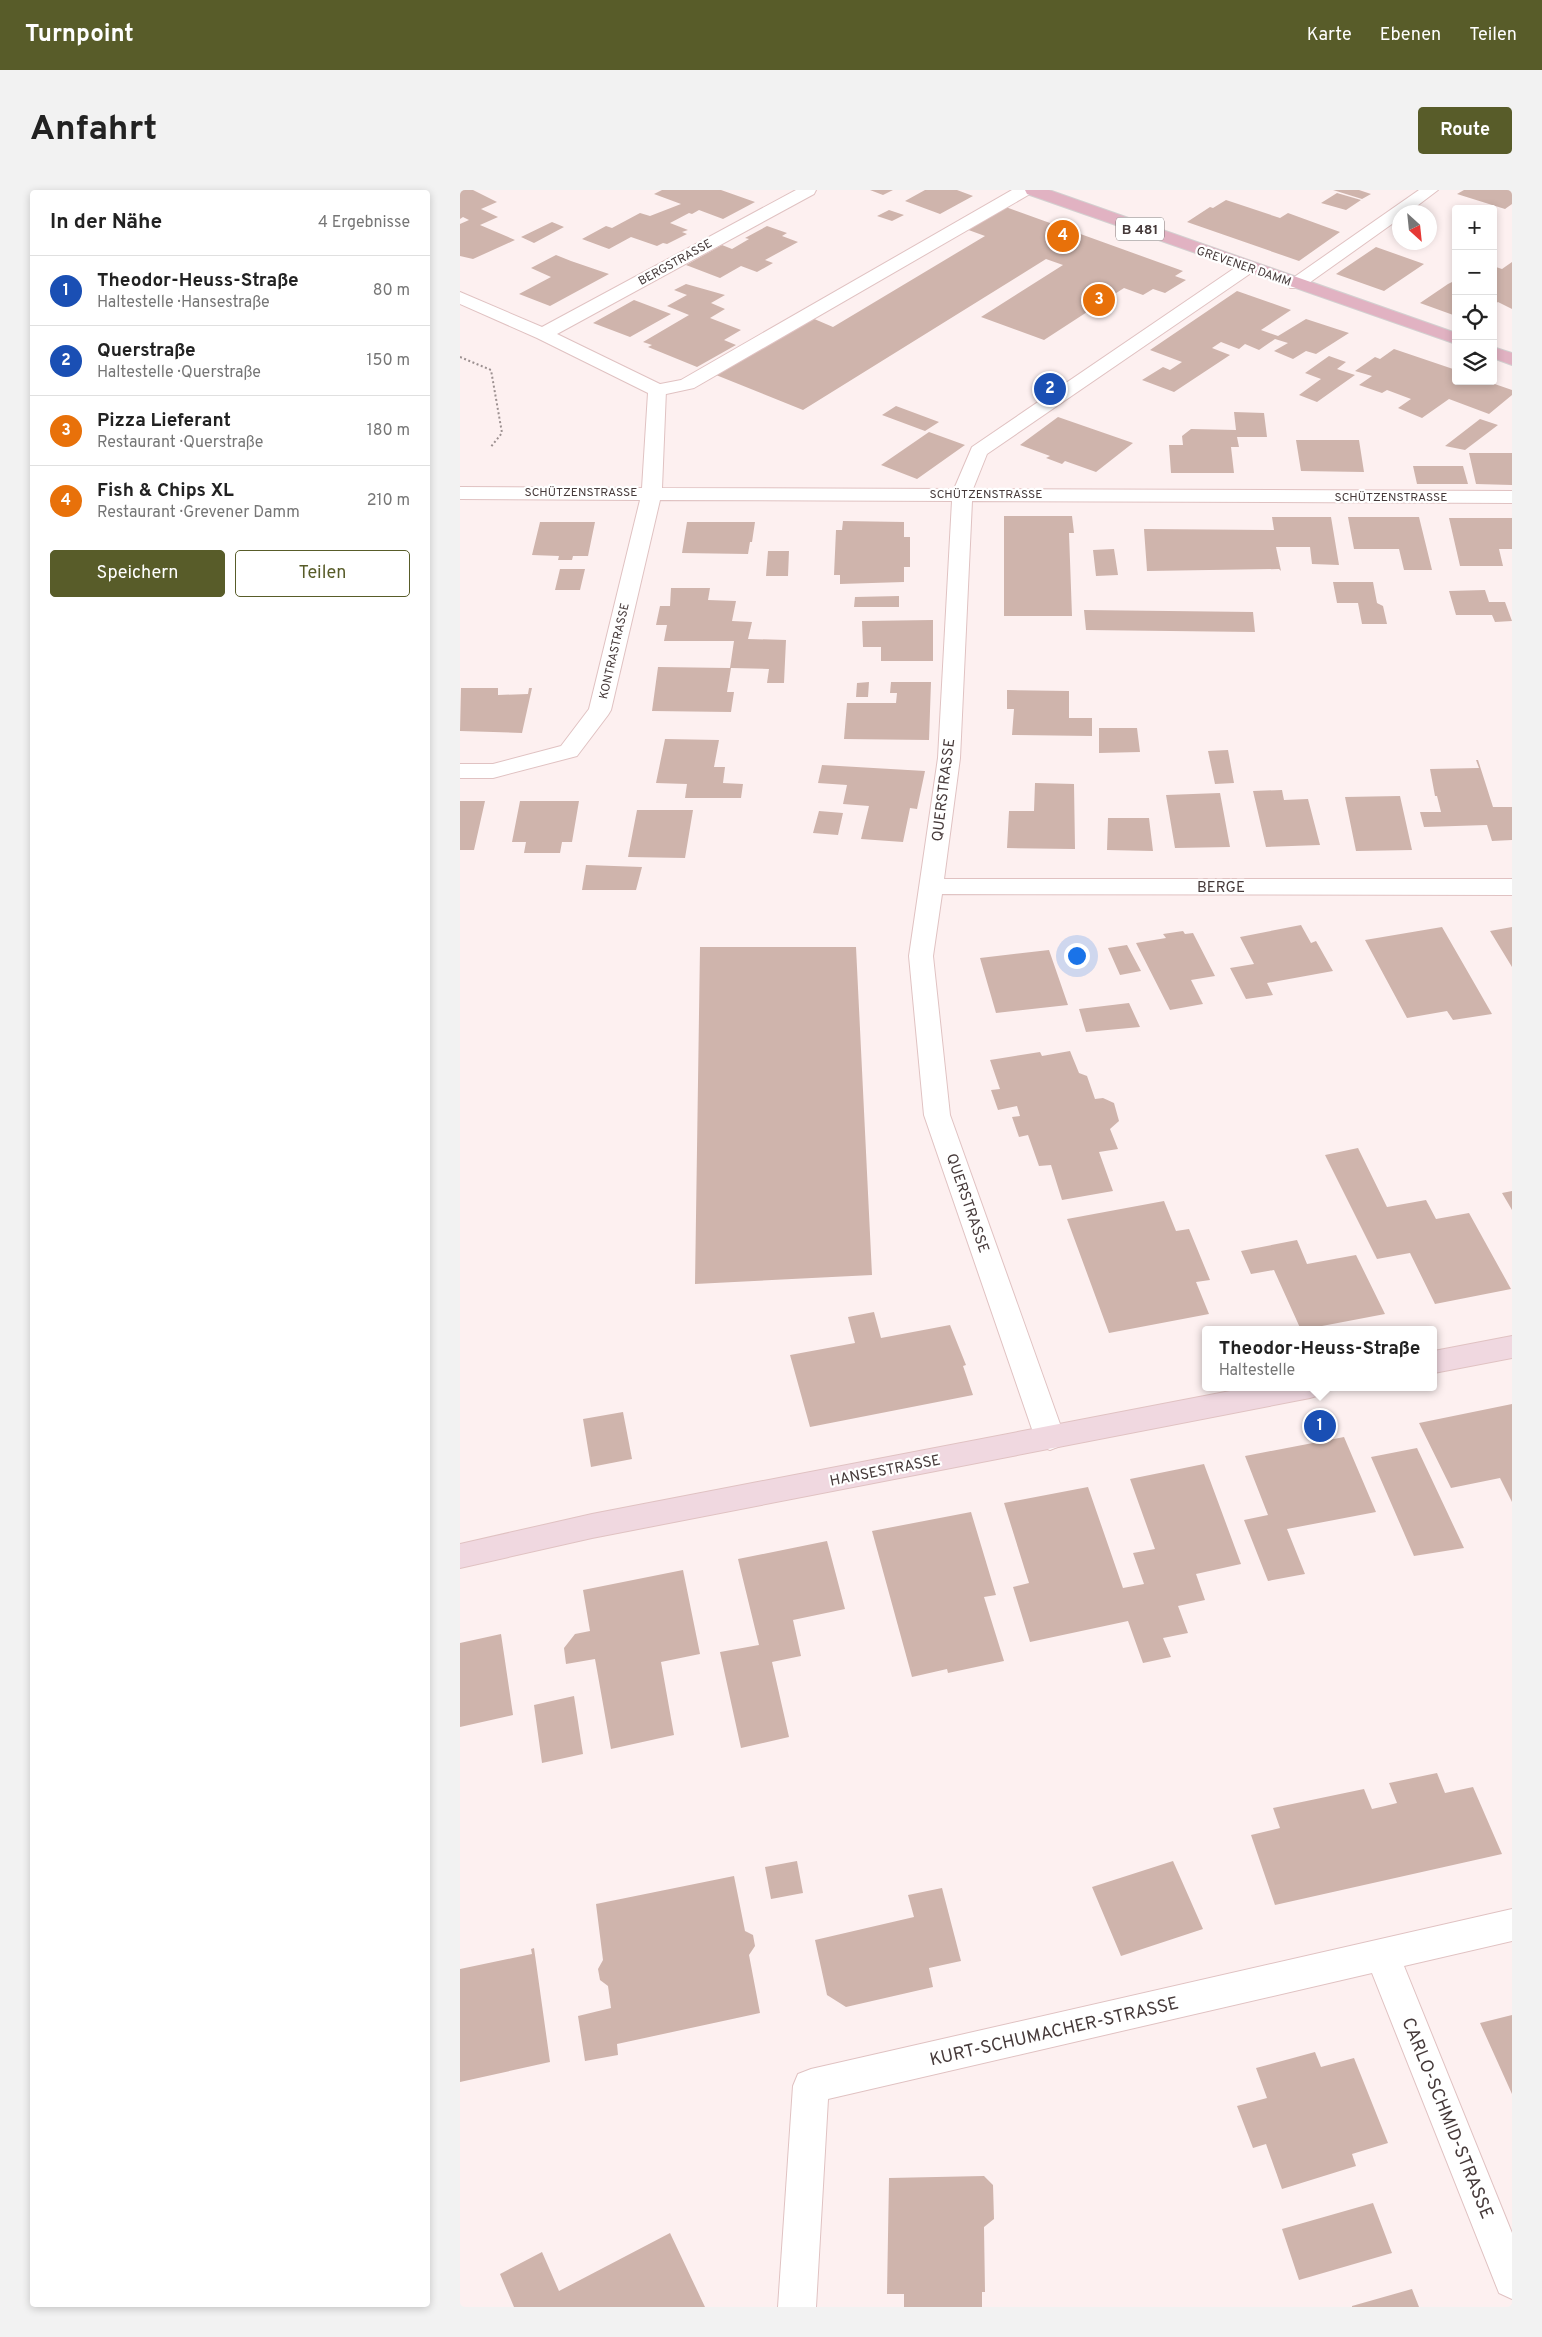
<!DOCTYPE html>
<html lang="de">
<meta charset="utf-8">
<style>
body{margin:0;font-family:Overpass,sans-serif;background:#f2f2f2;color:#222}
.controls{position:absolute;right:15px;top:15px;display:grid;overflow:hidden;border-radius:5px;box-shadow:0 2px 8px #0003}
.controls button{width:45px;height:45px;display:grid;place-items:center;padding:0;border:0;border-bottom:1px solid #e0e0e0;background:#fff;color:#222;font:25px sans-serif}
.compass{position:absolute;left:932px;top:15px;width:45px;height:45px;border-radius:50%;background:#fff;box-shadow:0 2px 8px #0003;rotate:153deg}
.you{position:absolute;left:616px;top:765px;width:18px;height:18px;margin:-12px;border:4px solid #fff;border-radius:50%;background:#1a73e8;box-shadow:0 0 0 8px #1a73e833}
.badge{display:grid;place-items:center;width:32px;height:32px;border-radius:50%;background:#585c29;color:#fff;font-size:16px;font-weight:700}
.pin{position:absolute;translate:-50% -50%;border:2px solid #fff;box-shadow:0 1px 5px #0006}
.popup{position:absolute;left:742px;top:1136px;width:235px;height:65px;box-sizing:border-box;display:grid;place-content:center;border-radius:5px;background:#fff;filter:drop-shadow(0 1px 4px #0005);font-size:16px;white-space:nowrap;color:#767676}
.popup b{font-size:19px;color:#222}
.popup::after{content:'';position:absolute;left:50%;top:100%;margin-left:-10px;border:10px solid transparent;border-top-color:#fff}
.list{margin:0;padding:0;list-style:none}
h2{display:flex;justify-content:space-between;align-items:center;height:65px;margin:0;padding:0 20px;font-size:21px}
h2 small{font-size:16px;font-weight:400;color:#767676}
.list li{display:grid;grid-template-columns:32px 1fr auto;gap:15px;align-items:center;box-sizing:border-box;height:70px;padding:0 20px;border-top:1px solid #e0e0e0}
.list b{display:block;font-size:19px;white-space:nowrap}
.list p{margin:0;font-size:16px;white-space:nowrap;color:#767676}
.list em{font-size:16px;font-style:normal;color:#767676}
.actions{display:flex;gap:10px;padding:15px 20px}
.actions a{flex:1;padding:11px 0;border:1px solid #585c29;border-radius:5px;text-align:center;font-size:18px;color:#585c29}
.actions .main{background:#585c29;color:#fff}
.icon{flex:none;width:28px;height:28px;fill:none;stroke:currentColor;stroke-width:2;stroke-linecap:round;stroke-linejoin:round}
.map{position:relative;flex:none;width:1052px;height:2117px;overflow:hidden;border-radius:5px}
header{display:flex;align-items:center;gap:30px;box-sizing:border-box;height:70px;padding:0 25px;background:#585c29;color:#fff}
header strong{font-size:24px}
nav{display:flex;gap:28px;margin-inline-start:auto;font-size:18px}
.intro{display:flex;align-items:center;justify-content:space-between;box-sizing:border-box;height:120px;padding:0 30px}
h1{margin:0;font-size:35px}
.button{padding:12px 22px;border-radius:5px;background:#585c29;color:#fff;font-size:18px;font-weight:700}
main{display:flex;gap:30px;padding:0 30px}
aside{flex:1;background:#fff;border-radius:5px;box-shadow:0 2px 8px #0003}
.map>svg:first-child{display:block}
</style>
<header>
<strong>Turnpoint</strong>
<nav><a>Karte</a><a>Ebenen</a><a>Teilen</a></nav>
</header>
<div class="intro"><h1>Anfahrt</h1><a class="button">Route</a></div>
<main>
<aside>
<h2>In der Nähe<small>4 Ergebnisse</small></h2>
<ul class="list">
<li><span class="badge" style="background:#1a4fb4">1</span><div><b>Theodor-Heuss-Straße</b><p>Haltestelle · Hansestraße</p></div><em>80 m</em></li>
<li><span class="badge" style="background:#1a4fb4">2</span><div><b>Querstraße</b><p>Haltestelle · Querstraße</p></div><em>150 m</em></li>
<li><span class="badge" style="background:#e8710a">3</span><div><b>Pizza Lieferant</b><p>Restaurant · Querstraße</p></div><em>180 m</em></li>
<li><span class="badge" style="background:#e8710a">4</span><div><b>Fish &amp; Chips XL</b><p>Restaurant · Grevener Damm</p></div><em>210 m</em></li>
</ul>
<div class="actions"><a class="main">Speichern</a><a>Teilen</a></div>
</aside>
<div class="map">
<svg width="1052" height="2117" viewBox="0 0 1052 2117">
<rect width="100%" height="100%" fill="#fdf0f0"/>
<path fill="#cfb4ac" d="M 0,0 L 13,0 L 37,12 L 21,19 L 38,27 L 20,35 L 55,50 L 13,69 L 0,66 L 0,34 L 9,30 L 3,27 L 0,29 Z
M 202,0 L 261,0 L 295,12 L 263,29 L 239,20 L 232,24 L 229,23 L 210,33 L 228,40 L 222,42 L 227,44 L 207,54 L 203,53 L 197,56 L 171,47 L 149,59 L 122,49 L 146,36 L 152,38 L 180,23 L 190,26 L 221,14 L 194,4 Z
M 410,0 L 433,0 L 423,5 Z
M 465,0 L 497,0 L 513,6 L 480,24 L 445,11 Z
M 873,0 L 899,0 L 911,4 L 902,9 Z
M 1004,0 L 1052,0 L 1052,14 L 1045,19 L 997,4 Z
M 877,3 L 901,10 L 886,20 L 861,13 Z
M 766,10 L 820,28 L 828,23 L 880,42 L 839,71 L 727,32 L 750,17 L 753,18 Z
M 543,16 L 723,81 L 715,86 L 726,90 L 705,103 L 693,99 L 683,105 L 664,98 L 584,150 L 521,127 L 603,75 L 586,69 L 343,220 L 256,185 L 352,128 L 373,137 L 525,46 L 503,38 Z
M 429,20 L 444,25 L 432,31 L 417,26 Z
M 92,32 L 104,37 L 74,53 L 61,47 Z
M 307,36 L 327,43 L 322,46 L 338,52 L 305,70 L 313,73 L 297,82 L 281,76 L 260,88 L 226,75 L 262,55 L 272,59 L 289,49 L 285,48 Z
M 916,57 L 964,74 L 924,101 L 876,84 Z
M 96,65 L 111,71 L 149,84 L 90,116 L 59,104 L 91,87 L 71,78 Z
M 1052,72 L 1052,119 L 1038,112 L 1033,115 L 1033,76 L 1042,79 Z
M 996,90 L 996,126 L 960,113 L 988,94 Z
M 226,94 L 265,105 L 251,113 L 265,119 L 250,128 L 281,140 L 264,150 L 276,155 L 237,177 L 188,157 L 192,155 L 183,152 L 229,125 L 207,116 L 227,105 L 214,100 Z
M 777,101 L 831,120 L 801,140 L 818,146 L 846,129 L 889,143 L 856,164 L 846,161 L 833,169 L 814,161 L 828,153 L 815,149 L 799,160 L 785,154 L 779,159 L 761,152 L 752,158 L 770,165 L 714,202 L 682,190 L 703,177 L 710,180 L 722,172 L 690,160 Z
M 174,110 L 211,124 L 170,147 L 133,133 Z
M 934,159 L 996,180 L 996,191 L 1026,191 L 1052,200 L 1052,205 L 1029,224 L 989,209 L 962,228 L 938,218 L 951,209 L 927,200 L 922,203 L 899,195 L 912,186 L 895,181 L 915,167 L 920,169 Z
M 869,166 L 886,172 L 877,179 L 895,185 L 857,212 L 839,205 L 861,189 L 845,183 Z
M 436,216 L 479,232 L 465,241 L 422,225 Z
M 774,222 L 804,223 L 807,247 L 777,247 L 779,257 L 771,257 L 774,283 L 711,283 L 709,255 L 723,255 L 722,246 L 731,239 L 776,240 Z
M 598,227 L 673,253 L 636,282 L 605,271 L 602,274 L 586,268 L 590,266 L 560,255 Z
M 1020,229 L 1038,235 L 1005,260 L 985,256 Z
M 469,242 L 505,255 L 457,289 L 421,275 Z
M 836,250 L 899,250 L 904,282 L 841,281 Z
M 1009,263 L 1052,263 L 1052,295 L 1016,294 Z
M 953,276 L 1003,276 L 1008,294 L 957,294 Z
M 544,326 L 612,326 L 614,343 L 609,343 L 612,426 L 544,426 Z
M 812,327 L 871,327 L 879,375 L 852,374 L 850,357 L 816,357 L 821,381 L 819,379 L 687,381 L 684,339 L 814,340 Z
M 888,327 L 959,327 L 972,380 L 944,380 L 939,359 L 894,359 Z
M 989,328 L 1052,328 L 1052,359 L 1039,359 L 1043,376 L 1000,376 Z
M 383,331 L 444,332 L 444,347 L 450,347 L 450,377 L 444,377 L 444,392 L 380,394 L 380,385 L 374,385 L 376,340 L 382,340 Z
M 80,332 L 135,332 L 128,366 L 113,366 L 112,370 L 98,370 L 99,366 L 72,365 Z
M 227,332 L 295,332 L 292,352 L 290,352 L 288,364 L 222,363 Z
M 654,359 L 658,385 L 636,386 L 633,360 Z
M 308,361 L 329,361 L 328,386 L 306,386 Z
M 100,379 L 125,379 L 120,400 L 95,400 Z
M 873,392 L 913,392 L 917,413 L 923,416 L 927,434 L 902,434 L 898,413 L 877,413 Z
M 211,398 L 250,398 L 248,410 L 276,411 L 272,431 L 292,432 L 288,449 L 326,450 L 324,493 L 307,493 L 309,479 L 271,478 L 267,502 L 274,502 L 271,522 L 192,521 L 198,477 L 270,478 L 274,451 L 204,451 L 207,435 L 196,435 L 200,416 L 210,416 Z
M 1025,400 L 1029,412 L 1045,412 L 1052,431 L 1035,432 L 1032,425 L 996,425 L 989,401 Z
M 439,406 L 439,417 L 394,417 L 395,407 Z
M 624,420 L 793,422 L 795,442 L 626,440 Z
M 473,430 L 473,471 L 421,471 L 421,457 L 403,457 L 402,431 Z
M 409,492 L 408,507 L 396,507 L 397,493 Z
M 431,492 L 471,492 L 469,550 L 384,549 L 387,513 L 436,513 L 437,503 L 430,503 Z
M 1,498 L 38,498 L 38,505 L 68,504 L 69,498 L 72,498 L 62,543 L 0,541 Z
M 547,500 L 609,501 L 609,528 L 632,528 L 632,546 L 552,545 L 554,519 L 547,519 Z
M 639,538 L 677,538 L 680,562 L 639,563 Z
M 205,549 L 259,550 L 254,577 L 265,577 L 263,593 L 283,594 L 281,608 L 225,608 L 227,594 L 196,593 Z
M 768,560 L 774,593 L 755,594 L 748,561 Z
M 1016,570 L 1018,570 L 1033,617 L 1052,617 L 1052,650 L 1032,651 L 1027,635 L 964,637 L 960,622 L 981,622 L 977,606 L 975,606 L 970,579 L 1019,578 Z
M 362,575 L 465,581 L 457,619 L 450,618 L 443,652 L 401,649 L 409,616 L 383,614 L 387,595 L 358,593 Z
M 575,593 L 614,594 L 615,659 L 547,658 L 549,621 L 574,621 Z
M 822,600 L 824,610 L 848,609 L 860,655 L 806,657 L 793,601 Z
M 760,603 L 770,657 L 715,658 L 706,605 Z
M 940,606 L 952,660 L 896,661 L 885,607 Z
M 0,611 L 25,611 L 14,660 L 0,660 Z
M 60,611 L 119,611 L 112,652 L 102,652 L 100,663 L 64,663 L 66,652 L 52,652 Z
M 177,620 L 233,620 L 225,668 L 168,667 Z
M 359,621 L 383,623 L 378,645 L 353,643 Z
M 648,628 L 689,628 L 693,661 L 647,660 Z
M 126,675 L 182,677 L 176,700 L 122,700 Z
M 841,735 L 851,753 L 856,751 L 873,781 L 807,793 L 813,805 L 786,809 L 770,778 L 794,774 L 780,747 Z
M 982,737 L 1032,824 L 993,830 L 987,821 L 947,828 L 905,750 Z
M 1052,737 L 1052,777 L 1030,741 Z
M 723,741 L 725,744 L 733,743 L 755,786 L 731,790 L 743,814 L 710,820 L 676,753 L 706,748 L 703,744 Z
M 667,755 L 681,781 L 660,785 L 648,758 Z
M 240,757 L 396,757 L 412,1085 L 235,1094 Z
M 589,760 L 608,815 L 536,823 L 520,768 Z
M 669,813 L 680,837 L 626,842 L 619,819 Z
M 610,861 L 619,883 L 627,886 L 635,909 L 643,908 L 654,913 L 659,931 L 650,939 L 658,959 L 639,962 L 653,1001 L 602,1010 L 591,975 L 579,976 L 568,945 L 559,947 L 552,927 L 560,926 L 557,916 L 538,920 L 531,900 L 540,899 L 530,870 L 580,862 L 582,866 Z
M 898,958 L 927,1017 L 966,1010 L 976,1029 L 1009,1023 L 1051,1099 L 975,1114 L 950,1063 L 917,1069 L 865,965 Z
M 1052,1001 L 1052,1020 L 1042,1003 Z
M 704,1011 L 716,1041 L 729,1039 L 750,1090 L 736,1092 L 749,1124 L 649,1143 L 607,1029 Z
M 837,1050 L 847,1074 L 896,1065 L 925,1124 L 841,1140 L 814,1080 L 791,1084 L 781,1061 Z
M 414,1122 L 421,1148 L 490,1135 L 506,1175 L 503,1176 L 513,1205 L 350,1237 L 330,1165 L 395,1153 L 388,1127 Z
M 1052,1214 L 1052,1312 L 1040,1288 L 991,1298 L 959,1233 Z
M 163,1222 L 172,1269 L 131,1277 L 123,1229 Z
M 884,1247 L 916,1322 L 827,1339 L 845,1384 L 808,1391 L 784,1330 L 808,1325 L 785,1266 Z
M 957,1258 L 1004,1358 L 954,1366 L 911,1267 Z
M 744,1274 L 781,1374 L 736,1384 L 745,1410 L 718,1416 L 728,1443 L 703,1448 L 711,1467 L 683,1473 L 668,1431 L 570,1452 L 553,1397 L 569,1393 L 544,1313 L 628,1297 L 663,1398 L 684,1394 L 673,1363 L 695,1359 L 670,1289 Z
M 511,1322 L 536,1405 L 524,1407 L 544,1471 L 488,1483 L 487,1479 L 452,1487 L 412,1341 Z
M 367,1351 L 385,1419 L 333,1430 L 341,1466 L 312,1472 L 329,1547 L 281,1558 L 260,1462 L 299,1455 L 278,1369 Z
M 223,1380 L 240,1464 L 201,1472 L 214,1545 L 151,1559 L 135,1469 L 106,1474 L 104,1458 L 115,1444 L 130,1441 L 123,1400 Z
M 41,1444 L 53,1525 L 0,1537 L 0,1453 Z
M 114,1506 L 123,1564 L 82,1573 L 74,1515 Z
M 977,1583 L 985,1603 L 1013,1597 L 1042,1664 L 815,1715 L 791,1645 L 820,1638 L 813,1618 L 904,1599 L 912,1619 L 925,1616 L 937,1613 L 929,1593 Z
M 337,1671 L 343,1703 L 311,1709 L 305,1677 Z
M 713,1671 L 743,1739 L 661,1766 L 632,1697 Z
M 274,1686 L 285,1741 L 293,1745 L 295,1756 L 289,1765 L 300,1823 L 157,1854 L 158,1865 L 125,1871 L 118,1826 L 151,1818 L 148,1796 L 140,1790 L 138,1779 L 143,1770 L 136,1714 Z
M 482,1698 L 501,1771 L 469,1778 L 473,1797 L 386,1817 L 367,1805 L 355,1750 L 454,1727 L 448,1705 Z
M 74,1758 L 90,1872 L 0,1892 L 0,1779 L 72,1764 L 71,1759 Z
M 1052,1825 L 1052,1904 L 1020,1833 Z
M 855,1862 L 861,1877 L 894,1868 L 928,1953 L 892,1964 L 896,1976 L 822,1999 L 806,1954 L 793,1958 L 777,1916 L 807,1908 L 796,1878 Z
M 524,1986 L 533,1995 L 534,2029 L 524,2037 L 525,2102 L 522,2102 L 522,2117 L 444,2117 L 444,2104 L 427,2104 L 429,1988 Z
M 913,2013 L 932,2063 L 839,2090 L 822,2039 Z
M 210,2043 L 245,2117 L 54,2117 L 40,2084 L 82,2062 L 99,2101 Z
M 952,2099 L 959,2117 L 892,2117 L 892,2116 Z"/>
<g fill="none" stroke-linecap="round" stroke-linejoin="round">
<defs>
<path id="lane" d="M 552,0 L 572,0 L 570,4 L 234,198 L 197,206 L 190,204 L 188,200 L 190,196 L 221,190 Z"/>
<path id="street" d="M 336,0 L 356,0 L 354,4 L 97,144 L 204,196 L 206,200 L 202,298 L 494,299 L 512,257 L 782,73 L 794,73 L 797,77 L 794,81 L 527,264 L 513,299 L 1052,301 L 1052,313 L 512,311 L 500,568 L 484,689 L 1052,689 L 1052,705 L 482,704 L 473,766 L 490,925 L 605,1248 L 600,1256 L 590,1260 L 580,1256 L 575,1248 L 464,925 L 449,766 L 478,568 L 492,311 L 200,310 L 151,520 L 148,525 L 117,566 L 33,588 L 0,588 L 0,574 L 33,574 L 101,556 L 129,519 L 180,310 L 0,309 L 0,297 L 182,298 L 188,203 L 77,148 L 0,114 L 0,102 L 82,137 Z
M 959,0 L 978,0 L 949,22 L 939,22 L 939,29 L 842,98 L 830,98 L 827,94 L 830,90 Z
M 1052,1719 L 1052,1751 L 944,1776 L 1052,2043 L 1052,2109 L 1039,2103 L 912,1783 L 368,1909 L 356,2117 L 318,2117 L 333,1896 L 338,1884 L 351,1879 Z"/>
<path id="secondary" d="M 1052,1146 L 1052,1168 L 974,1183 L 974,1161 Z
M 791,1197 L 864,1197 L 860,1205 L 850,1208 L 132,1348 L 0,1378 L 0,1354 L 132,1324 Z"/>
<path id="primary" d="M 565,0 L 589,0 L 996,143 L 996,154 L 567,4 Z
M 1033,157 L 1052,163 L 1052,175 L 1033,168 Z"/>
</defs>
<use href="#lane" stroke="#e0c2c2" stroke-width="2"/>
<use href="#street" stroke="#e0c2c2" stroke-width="2"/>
<use href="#secondary" stroke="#e0c2c2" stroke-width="2"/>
<use href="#primary" stroke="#d3d0d0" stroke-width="2"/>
<path stroke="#9c9090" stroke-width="2" stroke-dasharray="2 2.5" stroke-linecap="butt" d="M 0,167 L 31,180 L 42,243 L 30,258"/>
<use href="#lane" fill="#fff" fill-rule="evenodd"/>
<use href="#street" fill="#fff" fill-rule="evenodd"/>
<use href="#secondary" fill="#f0d8e0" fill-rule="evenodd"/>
<use href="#primary" fill="#e1b2c2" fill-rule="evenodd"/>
</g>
<g text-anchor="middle" stroke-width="4.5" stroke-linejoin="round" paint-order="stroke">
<g font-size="12" fill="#463a3a" stroke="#fff">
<text transform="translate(215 72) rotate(-29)" y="4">BERGSTRASSE</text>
<text transform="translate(784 76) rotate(19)" y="4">GREVENER DAMM</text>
<text x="121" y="306">SCHÜTZENSTRASSE</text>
<text x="526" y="308">SCHÜTZENSTRASSE</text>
<text x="931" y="311">SCHÜTZENSTRASSE</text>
<text transform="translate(154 461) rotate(-77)" y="4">KONTRASTRASSE</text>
</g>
<rect fill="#fff" stroke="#7e7575" stroke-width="1" x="656" y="27.5" width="48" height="23" rx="4"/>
<g font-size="14" font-weight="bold" fill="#463a3a">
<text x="680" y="44">B 481</text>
</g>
<g font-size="15" fill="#463a3a" stroke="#fff">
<text transform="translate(483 600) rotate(-83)" y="5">QUERSTRASSE</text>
<text x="761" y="702">BERGE</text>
<text transform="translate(508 1013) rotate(71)" y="5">QUERSTRASSE</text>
<text transform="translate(425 1280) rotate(-11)" y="5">HANSESTRASSE</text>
</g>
<g font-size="18" fill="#463a3a" stroke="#fff">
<text transform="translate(594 1841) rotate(-13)" y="6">KURT-SCHUMACHER-STRASSE</text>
<text transform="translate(988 1928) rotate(68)" y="6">CARLO-SCHMID-STRASSE</text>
</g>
</g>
</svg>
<div class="controls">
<button>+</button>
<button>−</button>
<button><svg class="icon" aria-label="locate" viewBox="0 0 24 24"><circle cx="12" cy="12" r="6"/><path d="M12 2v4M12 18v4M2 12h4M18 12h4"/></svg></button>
<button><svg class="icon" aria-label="layers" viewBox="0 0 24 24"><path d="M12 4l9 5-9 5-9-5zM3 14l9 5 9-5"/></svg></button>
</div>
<svg class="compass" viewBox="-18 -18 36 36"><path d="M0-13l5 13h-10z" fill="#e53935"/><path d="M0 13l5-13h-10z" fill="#767676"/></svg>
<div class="you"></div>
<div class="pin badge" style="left:860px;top:1236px;background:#1a4fb4">1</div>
<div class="popup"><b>Theodor-Heuss-Straße</b>Haltestelle</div>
<div class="pin badge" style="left:590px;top:199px;background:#1a4fb4">2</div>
<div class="pin badge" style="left:639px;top:110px;background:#e8710a">3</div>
<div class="pin badge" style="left:603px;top:46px;background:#e8710a">4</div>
</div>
</main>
